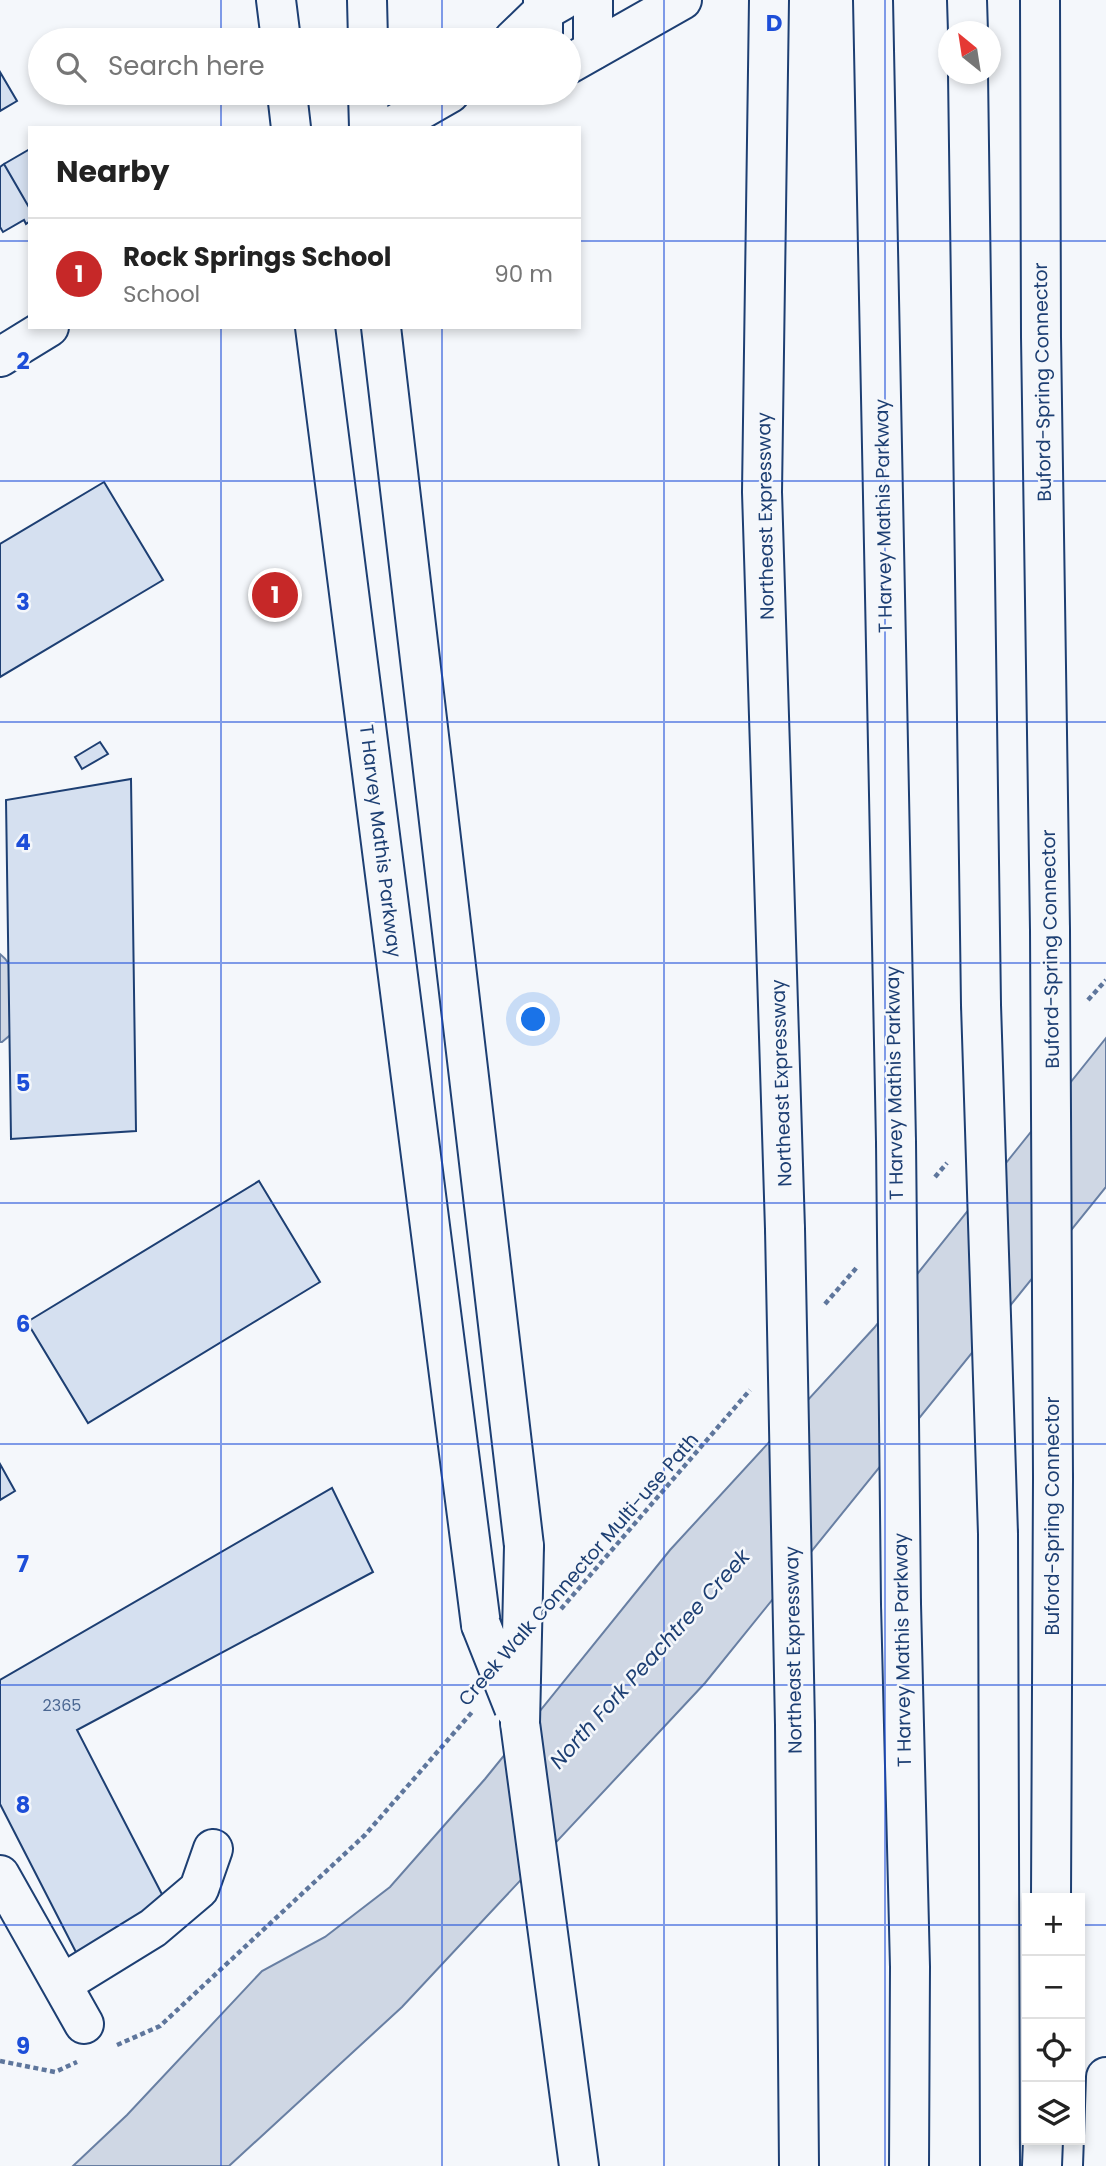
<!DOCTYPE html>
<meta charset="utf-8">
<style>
body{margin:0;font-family:Poppins,sans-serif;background:#f2f2f2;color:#222}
.controls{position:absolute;right:21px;bottom:21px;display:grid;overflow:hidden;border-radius:0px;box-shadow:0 4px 10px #0003}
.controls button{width:63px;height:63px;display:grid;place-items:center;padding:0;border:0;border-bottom:2px solid #e0e0e0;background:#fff;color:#222;font:35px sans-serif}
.compass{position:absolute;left:938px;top:21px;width:63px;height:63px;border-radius:50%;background:#fff;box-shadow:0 4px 10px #0003;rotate:330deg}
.you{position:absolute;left:534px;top:1020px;width:24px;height:24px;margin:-18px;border:5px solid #fff;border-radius:50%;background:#1a73e8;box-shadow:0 0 0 10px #1a73e833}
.badge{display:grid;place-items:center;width:46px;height:46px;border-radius:50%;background:#c62828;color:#fff;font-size:23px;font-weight:700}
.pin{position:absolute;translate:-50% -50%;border:4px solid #fff;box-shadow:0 2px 7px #0006}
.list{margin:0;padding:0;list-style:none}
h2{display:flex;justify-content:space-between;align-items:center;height:91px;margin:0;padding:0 28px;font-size:30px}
h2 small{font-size:23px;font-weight:400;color:#767676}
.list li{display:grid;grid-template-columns:46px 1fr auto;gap:21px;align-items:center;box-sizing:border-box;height:112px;padding:0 28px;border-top:2px solid #e0e0e0}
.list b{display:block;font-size:26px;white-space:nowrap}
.list p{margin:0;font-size:23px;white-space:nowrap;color:#767676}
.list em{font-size:23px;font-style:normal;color:#767676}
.icon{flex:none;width:38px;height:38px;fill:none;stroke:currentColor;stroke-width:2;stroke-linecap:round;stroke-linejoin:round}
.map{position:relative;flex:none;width:1106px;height:2166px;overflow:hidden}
.search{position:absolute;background:#fff;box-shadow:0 4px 10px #0003;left:28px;top:28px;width:553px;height:77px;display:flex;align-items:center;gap:18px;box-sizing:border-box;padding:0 24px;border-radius:38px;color:#767676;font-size:26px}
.panel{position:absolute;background:#fff;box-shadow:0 4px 10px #0003;left:28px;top:126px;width:553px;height:203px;border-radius:0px}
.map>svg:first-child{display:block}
</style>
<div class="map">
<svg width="1106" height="2166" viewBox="0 0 1106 2166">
<rect width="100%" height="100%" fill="#f4f7fb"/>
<path fill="#cfd7e4" stroke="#687fa3" stroke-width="2" d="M 0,954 C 22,970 15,1007 15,1031 L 2,1042 L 0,1042 Z
M 1106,1038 L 1106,1187 L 705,1683 L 402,2007 L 229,2166 L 73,2166 L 127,2115 L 262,1971 L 325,1937 L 390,1887 L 485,1779 L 670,1550 L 874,1328 Z"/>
<path fill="#d5e0f0" stroke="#1d3f73" stroke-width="2" d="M 0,72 L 17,101 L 0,111 Z
M 30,149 L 30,209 L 4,164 Z
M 4,164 L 30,209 L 30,221 L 26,224 L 24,220 L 3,232 L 0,227 L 0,167 Z
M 104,482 L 163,580 L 0,677 L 0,544 Z
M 100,742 L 108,754 L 82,769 L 75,757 Z
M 131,779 L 136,1131 L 11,1139 L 6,800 Z
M 259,1181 L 320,1282 L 88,1423 L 27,1322 Z
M 0,1464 L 15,1491 L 0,1500 Z
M 332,1488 L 373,1572 L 77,1730 L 167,1904 L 79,1958 L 0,1804 L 0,1680 Z"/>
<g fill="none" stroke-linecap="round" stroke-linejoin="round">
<defs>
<path id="minor" d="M 0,1875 L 84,2024
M 62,1984 L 153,1928 L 199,1889 L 213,1849"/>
<path id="major" d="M 513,40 L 542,12 L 563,0
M 569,64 L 682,0
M 389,128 L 450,93
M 0,357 L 49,327"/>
<path id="highway" d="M 276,0 L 281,40
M 367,0 L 368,40
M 593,0 L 593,50
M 769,0 L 762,492 L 785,1229
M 873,0 L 896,1142
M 967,0 L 968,32
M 1040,0 L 1041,337 L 1050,930
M 543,40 L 543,0
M 968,74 L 981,1005
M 287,93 L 291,128
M 368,93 L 369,128
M 315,327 L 481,1625
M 381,327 L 524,1546
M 998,1534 L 1000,2166
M 901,1604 L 910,1967 L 909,2166
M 520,1723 L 579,2166
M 795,1725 L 799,2166
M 1051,1898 L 1053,1478
M 1042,2166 L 1043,2140
M 1103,2166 L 1106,2077"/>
</defs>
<use href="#minor" stroke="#1d3f73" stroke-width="42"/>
<use href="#major" stroke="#1d3f73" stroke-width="42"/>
<use href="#highway" stroke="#1d3f73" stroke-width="42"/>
<path stroke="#5e769c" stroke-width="4.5" stroke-dasharray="5 3.5" stroke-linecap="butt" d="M 1088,1000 L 1106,980
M 935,1177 L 947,1163
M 825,1304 L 858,1266
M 561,1609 L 750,1390
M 117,2045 L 160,2026 L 365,1835 L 473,1711
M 0,2061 L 55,2072 L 77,2062"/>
<use href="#minor" stroke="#f4f7fb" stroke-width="38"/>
<use href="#major" stroke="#f4f7fb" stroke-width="38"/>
<use href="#highway" stroke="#f4f7fb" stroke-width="38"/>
<defs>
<path id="highway-bridge" d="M 1050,930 L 1053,1478
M 981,1005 L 998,1534
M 896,1142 L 901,1604
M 785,1229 L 795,1725
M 481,1625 L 514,1708
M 520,1723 L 524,1546"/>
</defs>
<use href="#highway-bridge" stroke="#1d3f73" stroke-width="42" stroke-linecap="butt"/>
<use href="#highway-bridge" stroke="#f4f7fb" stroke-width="38"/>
</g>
<path fill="none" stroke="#1d4ed8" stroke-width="2" stroke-opacity="0.55" d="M 221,0 L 221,40M 442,0 L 442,40M 664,0 L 664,2166M 885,0 L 885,2166M 221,93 L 221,128M 442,93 L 442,128M 0,241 L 30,241M 579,241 L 1106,241M 221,327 L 221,2166M 442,327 L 442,2166M 0,481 L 1106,481M 0,722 L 1106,722M 0,963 L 1106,963M 0,1203 L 1106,1203M 0,1444 L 1106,1444M 0,1685 L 1106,1685M 0,1925 L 1027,1925M 1080,1925 L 1106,1925"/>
<g text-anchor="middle" stroke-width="5" stroke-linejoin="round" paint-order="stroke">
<g font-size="16" fill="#4b6792">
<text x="62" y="1711">2365</text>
</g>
<g font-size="19" fill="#1d3f73" stroke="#f4f7fb">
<text transform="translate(1042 382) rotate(-91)" y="7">Buford-Spring Connector</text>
<text transform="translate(765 516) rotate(-91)" y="7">Northeast Expressway</text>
<text transform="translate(883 516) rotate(-91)" y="7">T Harvey Mathis Parkway</text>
<text transform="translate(381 841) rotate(83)" y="7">T Harvey Mathis Parkway</text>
<text transform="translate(1050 949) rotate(-91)" y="7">Buford-Spring Connector</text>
<text transform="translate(781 1083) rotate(-92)" y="7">Northeast Expressway</text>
<text transform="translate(894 1083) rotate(-91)" y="7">T Harvey Mathis Parkway</text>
<text transform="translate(1052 1516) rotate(-90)" y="7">Buford-Spring Connector</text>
<text transform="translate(578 1569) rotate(-49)" y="7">Creek Walk Connector Multi-use Path</text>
<text transform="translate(793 1650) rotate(-91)" y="7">Northeast Expressway</text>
<text transform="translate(902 1650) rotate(-91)" y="7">T Harvey Mathis Parkway</text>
</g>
<g font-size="21" font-style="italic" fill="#1d3f73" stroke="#f4f7fb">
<text transform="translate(650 1659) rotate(-48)" y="7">North Fork Peachtree Creek</text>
</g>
</g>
<g font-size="23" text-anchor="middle" font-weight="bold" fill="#1d4ed8" stroke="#f4f7fb" stroke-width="5" stroke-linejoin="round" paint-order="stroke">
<text x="774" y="31">D</text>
<text x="23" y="369">2</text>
<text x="23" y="610">3</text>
<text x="23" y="850">4</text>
<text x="23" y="1091">5</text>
<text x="23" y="1332">6</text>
<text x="23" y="1572">7</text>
<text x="23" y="1813">8</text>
<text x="23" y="2054">9</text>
</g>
</svg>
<div class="controls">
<button>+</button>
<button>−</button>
<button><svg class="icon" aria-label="locate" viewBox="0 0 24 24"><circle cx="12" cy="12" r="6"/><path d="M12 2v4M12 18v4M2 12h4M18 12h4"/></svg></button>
<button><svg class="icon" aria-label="layers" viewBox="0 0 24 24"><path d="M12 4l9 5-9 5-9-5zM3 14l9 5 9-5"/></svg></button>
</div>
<svg class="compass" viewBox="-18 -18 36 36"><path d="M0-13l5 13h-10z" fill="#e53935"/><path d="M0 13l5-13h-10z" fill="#767676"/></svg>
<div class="you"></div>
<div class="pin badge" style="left:275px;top:595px">1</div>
<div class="search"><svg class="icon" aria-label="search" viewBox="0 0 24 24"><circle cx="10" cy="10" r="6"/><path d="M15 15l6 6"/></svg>Search here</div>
<section class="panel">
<h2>Nearby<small></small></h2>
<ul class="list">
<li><span class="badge">1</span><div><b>Rock Springs School</b><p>School</p></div><em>90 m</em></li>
</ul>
</section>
</div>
